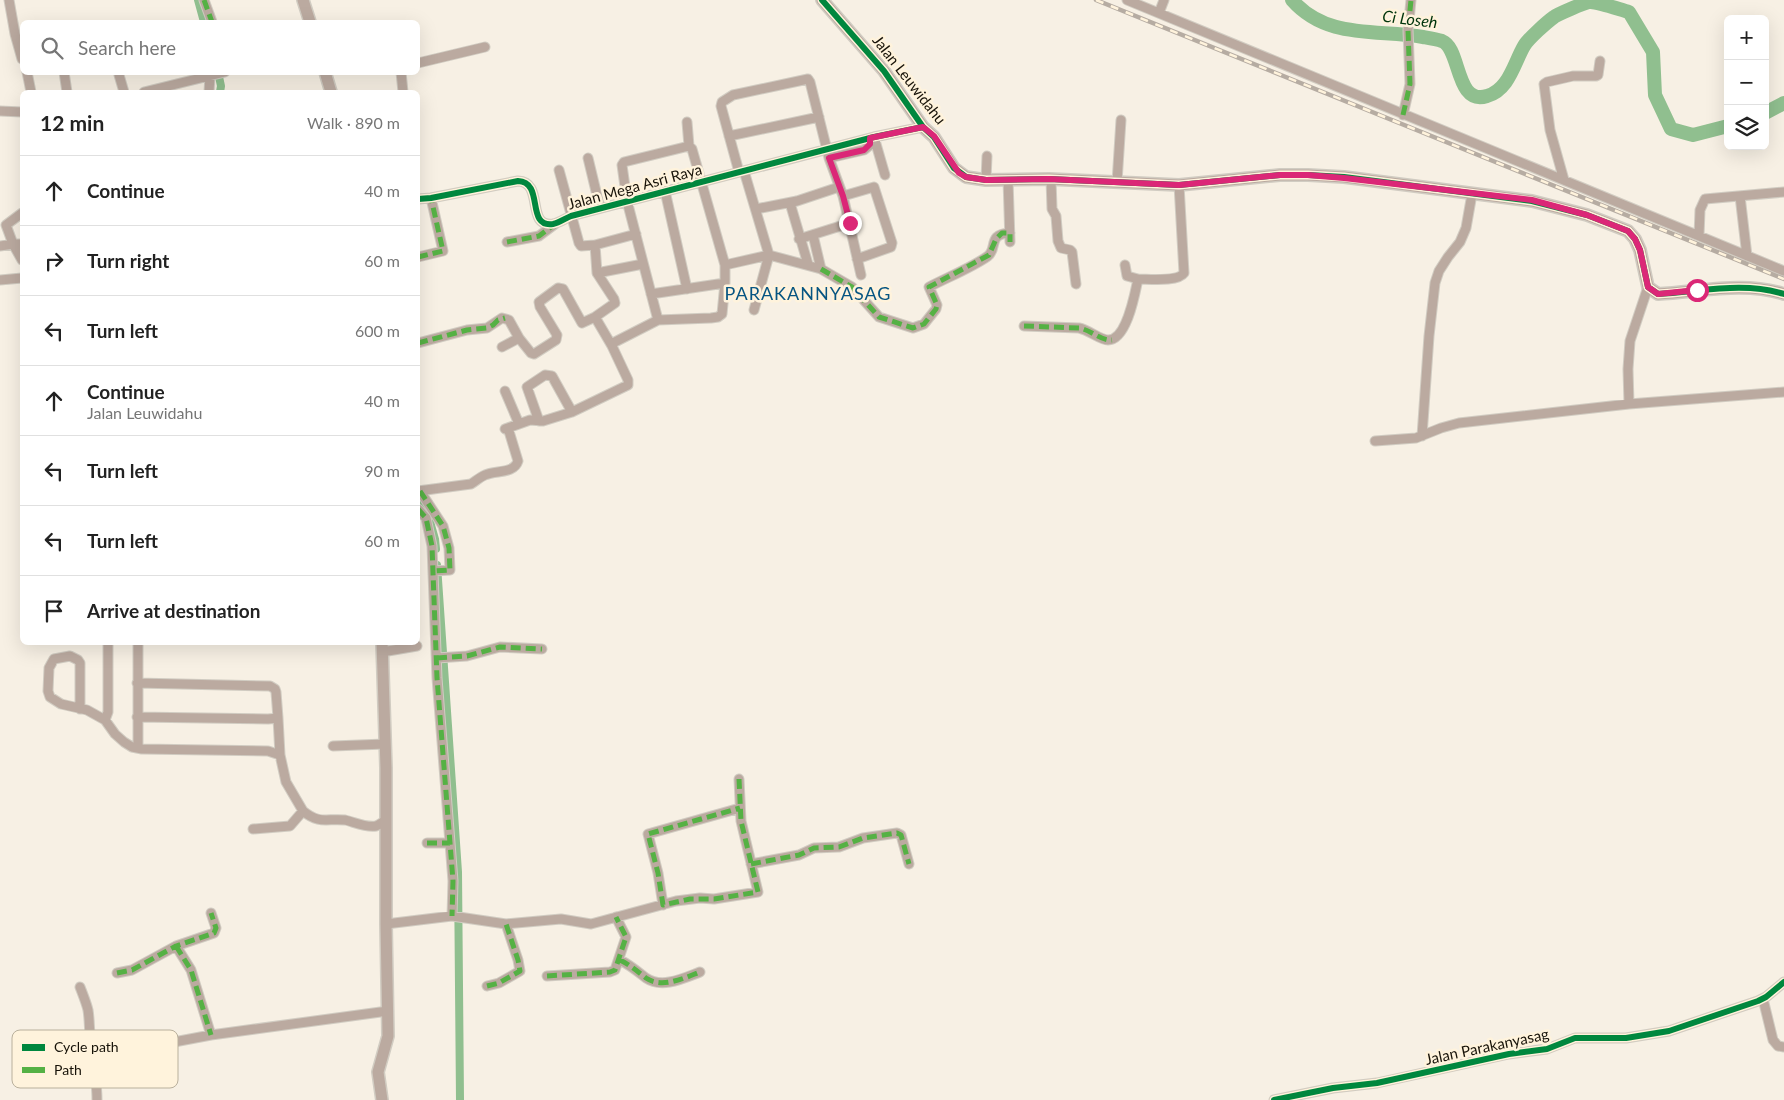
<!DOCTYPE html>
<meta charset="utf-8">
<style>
body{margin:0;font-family:Lato,sans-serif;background:#f6f6f6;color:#222}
.controls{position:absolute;right:15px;top:15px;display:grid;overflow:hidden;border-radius:8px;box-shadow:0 5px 20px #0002}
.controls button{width:45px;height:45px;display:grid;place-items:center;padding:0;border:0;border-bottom:1px solid #e0e0e0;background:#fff;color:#222;font:25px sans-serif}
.stop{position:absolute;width:15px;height:15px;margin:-11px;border:4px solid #db2777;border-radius:50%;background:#fff}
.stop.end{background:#db2777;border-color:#fff;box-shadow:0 1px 5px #0008}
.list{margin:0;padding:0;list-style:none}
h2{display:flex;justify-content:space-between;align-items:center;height:65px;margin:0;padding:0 20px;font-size:21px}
h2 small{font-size:16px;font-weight:400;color:#767676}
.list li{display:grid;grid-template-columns:32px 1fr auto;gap:15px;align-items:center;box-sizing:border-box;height:70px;padding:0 20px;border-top:1px solid #e0e0e0}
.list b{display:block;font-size:19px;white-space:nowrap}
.list p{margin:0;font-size:16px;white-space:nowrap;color:#767676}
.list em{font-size:16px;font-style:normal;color:#767676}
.icon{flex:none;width:28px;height:28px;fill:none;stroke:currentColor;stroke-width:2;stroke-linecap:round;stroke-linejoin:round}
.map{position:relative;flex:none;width:1784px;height:1100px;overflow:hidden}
.search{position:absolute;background:#fff;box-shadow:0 5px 20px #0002;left:20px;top:20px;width:400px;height:55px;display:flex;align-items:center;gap:12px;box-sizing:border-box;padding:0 18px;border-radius:8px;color:#767676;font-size:19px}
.panel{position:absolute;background:#fff;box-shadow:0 5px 20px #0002;left:20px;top:90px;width:400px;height:555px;border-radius:8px}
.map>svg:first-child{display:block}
</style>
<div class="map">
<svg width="1784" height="1100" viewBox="0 0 1784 1100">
<rect width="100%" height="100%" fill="#f7f0e4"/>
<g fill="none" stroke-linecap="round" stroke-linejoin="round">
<path stroke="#90bf8f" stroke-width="8" d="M 198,0 L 204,22
M 218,72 L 221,86 L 220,92
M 418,501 L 425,504 L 435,539 L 436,549
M 437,565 L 458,872 L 460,1100"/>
<path stroke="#90bf8f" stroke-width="14" d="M 1292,0 C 1327,40 1377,29 1423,37 C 1429,38 1436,39 1442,41 C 1461,48 1455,106 1487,96 C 1509,90 1514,63 1524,46 C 1528,39 1547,22 1554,17 C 1558,14 1584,3 1589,2 C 1596,1 1621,10 1629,12 L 1653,52 L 1655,95 L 1671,129 L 1693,135 L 1728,126
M 1765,113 L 1784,103"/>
<defs>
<path id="minor" d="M 9,0 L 15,34 L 22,59
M 204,0 L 212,22
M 1127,0 L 1784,271
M 1159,13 L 1164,0
M 418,63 L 485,47
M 27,72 L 31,92
M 64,72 L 67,92
M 401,72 L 403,92
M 119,75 L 124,92
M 144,92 L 225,72
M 209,92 L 210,76
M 0,111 L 22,112
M 1403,115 L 1410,84 L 1408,30 L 1411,0
M 687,122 L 689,146
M 729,136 L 819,117
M 874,137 L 885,175
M 588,158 L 600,208
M 829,158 L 864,150 L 870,145 L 870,139
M 559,170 L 579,243 L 581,246 L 595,245 L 636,234
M 744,171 L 769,255 L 754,310
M 739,172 L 721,106 L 722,102 L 733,95 L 808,79 L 810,82 L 829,158 L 843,196 L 874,187 L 892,243 L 891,247 L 857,259
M 1008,179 L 1010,242
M 1051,179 L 1052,209 L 1056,216 L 1058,241 L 1061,248 L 1070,250 L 1072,252 L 1076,284
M 986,180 L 987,156
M 1564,180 L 1550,130 L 1544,84 L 1547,82 L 1573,76 L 1596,76 L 1598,75 L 1600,61
M 1117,182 L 1121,120
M 665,191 L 687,289
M 843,196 L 861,275
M 1740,196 L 1747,256
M 418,199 L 431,198 L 518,181 C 545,182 525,228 553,224 C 559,223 566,218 571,216 L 874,137 L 923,127
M 790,203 L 808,264
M 756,209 L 797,201 L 839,187
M 813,235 L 821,269
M 1699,236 L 1700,210 L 1705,199 L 1784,192
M 799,239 L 850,223
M 507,242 L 539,236 L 555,224
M 22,244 L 13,244 L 22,260
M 595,245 L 597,273 L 643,264
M 0,246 L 13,244 L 6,225 L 22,213
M 418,257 L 443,251 L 431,198
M 725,265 L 769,255 L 821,269 L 852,287 L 879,317 L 913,328 L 924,324 L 936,309 L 937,305 L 929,287 C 946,278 973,267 988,256 C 998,248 987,234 1010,233
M 1125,265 L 1127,276 L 1138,279
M 0,280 L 22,278
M 651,294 L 725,283
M 1024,326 L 1079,328 C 1089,330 1100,340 1108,340 C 1127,340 1135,293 1138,279 C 1150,279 1178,282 1184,273 L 1179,185
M 418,343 L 467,330 L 487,328 L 502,318 L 509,320 L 519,338
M 611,344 L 658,320 L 711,318 L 718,317 L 722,314 L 725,283 L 725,265 L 692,149 L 689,146 L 624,162 L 622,165 L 627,201 L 658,320
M 502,347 L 519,338 L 531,353 L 534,354 L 556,340 L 557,335 L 540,307 L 539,302 L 558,288 L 563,289 L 582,323 L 595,317 L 615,303 L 614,299 L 597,273
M 505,391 L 519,424
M 1629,404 L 1628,369 L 1630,341 L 1648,287
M 539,421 L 527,387 L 545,375 L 552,376 L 572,412
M 505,429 L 530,420 L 543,421 L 572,412 L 628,385 L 628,380 L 612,346 L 595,317
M 1422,436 L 1429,336 L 1435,283 L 1439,271 L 1448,257 L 1460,242 L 1466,228 L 1472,194
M 1375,441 L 1416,438 L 1441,428 L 1459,423 L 1629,404 L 1784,392
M 418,491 L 471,484 C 476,481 480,477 485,475 C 496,470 514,474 518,461 L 508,428
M 420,491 L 443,526 L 449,548 L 450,570 L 434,571
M 418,509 L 426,518 L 432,546 L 437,678 L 453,881 L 452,916
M 138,642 L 138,748
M 382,652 L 417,646
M 437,658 L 467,656 L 500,647 L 542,649
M 80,709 L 80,663 L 78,660 L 70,656 L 54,659 L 49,668 L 48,691 L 50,697 L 61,704 L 87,710 L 105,720 L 115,734 L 124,742 L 132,747 L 142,749 L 268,751 L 280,755 L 286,782 L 303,811
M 137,717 L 268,719 L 278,718 L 276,692 L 275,689 L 270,686 L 137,683
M 278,718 L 280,755
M 105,720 L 108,712 L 108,642
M 333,746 L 385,744
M 253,829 L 290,826 L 303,811 C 320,825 327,818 345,820 C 354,822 366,828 376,826 C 379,825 383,822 386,820
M 427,843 L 450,843
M 751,864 L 799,855 L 814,848 L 839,847 L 863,838 L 897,833 L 901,835 L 909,864
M 663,905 L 658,873 L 648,834 L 740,808
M 386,924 L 452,916 L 506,924 L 561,919 L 591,924 L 676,901 L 700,898 L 714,899 L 758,892 L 741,821 L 739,779
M 176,946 L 191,970 L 211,1035
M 620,960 C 630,965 637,971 646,978 C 662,989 684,978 700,972
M 117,973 L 132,970 L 176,946 L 214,933 L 216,928 L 211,913
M 547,976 L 610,972 L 615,970 L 626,937 L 616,917
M 487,986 L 499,983 L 520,971 L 518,960 L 506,924
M 80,987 C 83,995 86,1002 88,1010 C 91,1028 87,1047 99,1062
M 1763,999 L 1773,1040 L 1778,1046 L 1784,1047
M 97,1100 C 97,1076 89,1062 116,1053 L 211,1035 L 388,1011
M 1274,1100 L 1333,1088 L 1377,1083 L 1509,1054 L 1547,1049 L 1575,1038 L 1626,1038 L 1669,1031 L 1758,1001 L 1766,997 L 1784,982"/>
<path id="tertiary" d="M 303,0 L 310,22
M 822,0 L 884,71 L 923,127 L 934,137 L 954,168 L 966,177 L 986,180 L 1049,179 L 1179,185 L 1280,175 L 1308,175 L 1344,177 L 1532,201 L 1587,215 L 1628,231 L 1635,239 L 1640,250 L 1648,287 L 1658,294 C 1700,292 1743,281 1784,294
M 325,72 L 331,92
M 382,642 L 386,768 L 386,924 L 388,1036 L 378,1072 L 382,1100"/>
</defs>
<use href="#minor" stroke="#d1ccc2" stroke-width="11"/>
<use href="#tertiary" stroke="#d1ccc2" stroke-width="14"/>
<use href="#minor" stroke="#bbaaa0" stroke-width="9"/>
<use href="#tertiary" stroke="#bbaaa0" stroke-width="11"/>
<defs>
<path id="rail" d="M 1096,0 L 1784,279"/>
</defs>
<use href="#rail" stroke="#b6aca2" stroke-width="4.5"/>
<use href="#rail" stroke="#fff3dc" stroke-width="2.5" stroke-dasharray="8" stroke-linecap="butt"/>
<path stroke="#55b144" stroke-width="5" stroke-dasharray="10 5" stroke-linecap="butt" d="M 204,0 L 212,22
M 1403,115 L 1410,84 L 1408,30 L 1411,0
M 507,242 L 539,236 L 555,224
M 418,257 L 443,251 L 431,198
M 821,269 L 852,287 L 879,317 L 913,328 L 924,324 L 936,309 L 937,305 L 929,287 L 989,255 L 996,239 L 1002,233 L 1010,233 L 1010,242
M 1024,326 L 1079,328 C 1091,330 1101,341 1112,340
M 418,343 L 467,330 L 487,328 L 493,325 L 498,320 L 505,318
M 420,491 L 443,526 L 449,548 L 450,570 L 434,571
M 418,509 L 426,518 L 432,546 L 437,678 L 453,881 L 452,916
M 437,658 L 467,656 L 500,647 L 542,649
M 739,779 L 741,821 L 758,892 L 714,899 L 690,899 L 663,905 L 658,873 L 648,834 L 740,808
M 427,843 L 450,843
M 751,864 L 799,855 L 814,848 L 839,847 L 863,838 L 897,833 L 901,835 L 909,864
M 176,946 L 191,970 L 211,1035
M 620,960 C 630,965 637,971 646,978 C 662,989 684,978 700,972
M 117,973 L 132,970 L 176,946 L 214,933 L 216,928 L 211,913
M 547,976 L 610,972 L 615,970 L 626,937 L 616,917
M 487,986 L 499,983 L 520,971 L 518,960 L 506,924"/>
<defs>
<path id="cycleway" d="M 822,0 L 884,71 L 923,127 L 934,137 L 954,168 L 966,177 L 986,180 L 1049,179 L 1179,185 L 1280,175 L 1308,175 L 1344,177 L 1532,201 L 1587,215 L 1628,231 L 1635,239 L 1640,250 L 1648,287 L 1658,294 C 1700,292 1743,281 1784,294
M 418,199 L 431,198 L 518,181 C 545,182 525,228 553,224 C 559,223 566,218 571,216 L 874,137 L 923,127
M 1274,1100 L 1333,1088 L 1377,1083 L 1509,1054 L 1547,1049 L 1575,1038 L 1626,1038 L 1669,1031 L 1758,1001 L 1766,997 L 1784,982"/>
</defs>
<use href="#cycleway" stroke="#fff3dc" stroke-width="9"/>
<use href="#cycleway" stroke="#00873e" stroke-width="6"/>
</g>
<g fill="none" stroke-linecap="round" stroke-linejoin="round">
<path stroke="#db2777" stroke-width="6" d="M 850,223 L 843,196 L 829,158 L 864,150 L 870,144 L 870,138 L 923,127 L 934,136 L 959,173 L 966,177 L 986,180 L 1049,179 L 1179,185 L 1280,175 L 1308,175 L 1344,178 L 1532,200 L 1587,215 L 1628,231 L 1635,239 L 1640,250 L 1648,287 L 1658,294 L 1697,290"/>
</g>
<g text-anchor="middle" stroke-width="5" stroke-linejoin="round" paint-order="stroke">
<g font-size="15" fill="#171208" stroke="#fff3dc">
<text transform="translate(909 80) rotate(52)" y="5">Jalan Leuwidahu</text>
<text transform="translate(635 187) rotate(-15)" y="5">Jalan Mega Asri Raya</text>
<text transform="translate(1487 1047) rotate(-12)" y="5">Jalan Parakanyasag</text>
</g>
<g font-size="16" font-style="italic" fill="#00340b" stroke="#fff3dc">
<text transform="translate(1410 19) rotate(7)" y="6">Ci Loseh</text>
</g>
<g font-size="18" letter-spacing="1" fill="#075582" stroke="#fff3dc">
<text x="808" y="300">PARAKANNYASAG</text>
</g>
</g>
<rect x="12" y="1030" width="166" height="58" rx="8" fill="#fff3dc" stroke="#b9b09c" stroke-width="1"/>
<rect x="22" y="1044" width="23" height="7" fill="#00873e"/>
<rect x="22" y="1067" width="23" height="6" fill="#55b144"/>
<g font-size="14" fill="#171208">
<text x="54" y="1052">Cycle path</text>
<text x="54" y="1075">Path</text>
</g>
</svg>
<div class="controls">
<button>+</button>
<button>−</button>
<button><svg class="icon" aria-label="layers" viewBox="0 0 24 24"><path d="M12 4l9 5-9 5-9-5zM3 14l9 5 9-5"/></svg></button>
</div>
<div class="stop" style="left:1697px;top:290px"></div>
<div class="stop end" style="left:850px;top:223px"></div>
<div class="search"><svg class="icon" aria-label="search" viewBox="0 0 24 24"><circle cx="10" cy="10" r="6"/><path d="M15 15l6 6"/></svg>Search here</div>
<section class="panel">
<h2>12 min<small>Walk · 890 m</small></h2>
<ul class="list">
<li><svg class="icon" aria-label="ahead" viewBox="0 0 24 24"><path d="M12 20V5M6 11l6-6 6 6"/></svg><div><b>Continue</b></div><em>40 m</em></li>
<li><svg class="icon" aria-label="right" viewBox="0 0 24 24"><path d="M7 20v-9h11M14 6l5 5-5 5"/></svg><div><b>Turn right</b></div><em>60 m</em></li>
<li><svg class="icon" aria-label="left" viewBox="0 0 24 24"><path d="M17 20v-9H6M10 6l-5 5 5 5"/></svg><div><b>Turn left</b></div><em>600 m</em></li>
<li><svg class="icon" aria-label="ahead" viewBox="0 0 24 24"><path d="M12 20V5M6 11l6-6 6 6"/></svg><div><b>Continue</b><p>Jalan Leuwidahu</p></div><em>40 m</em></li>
<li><svg class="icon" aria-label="left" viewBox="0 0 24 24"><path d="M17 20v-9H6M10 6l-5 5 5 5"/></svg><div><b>Turn left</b></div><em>90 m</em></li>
<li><svg class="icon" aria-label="left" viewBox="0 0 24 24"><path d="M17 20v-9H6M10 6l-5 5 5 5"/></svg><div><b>Turn left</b></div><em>60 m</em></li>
<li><svg class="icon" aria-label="arrive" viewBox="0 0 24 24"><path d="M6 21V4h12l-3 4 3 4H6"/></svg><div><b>Arrive at destination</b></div></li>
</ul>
</section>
</div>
